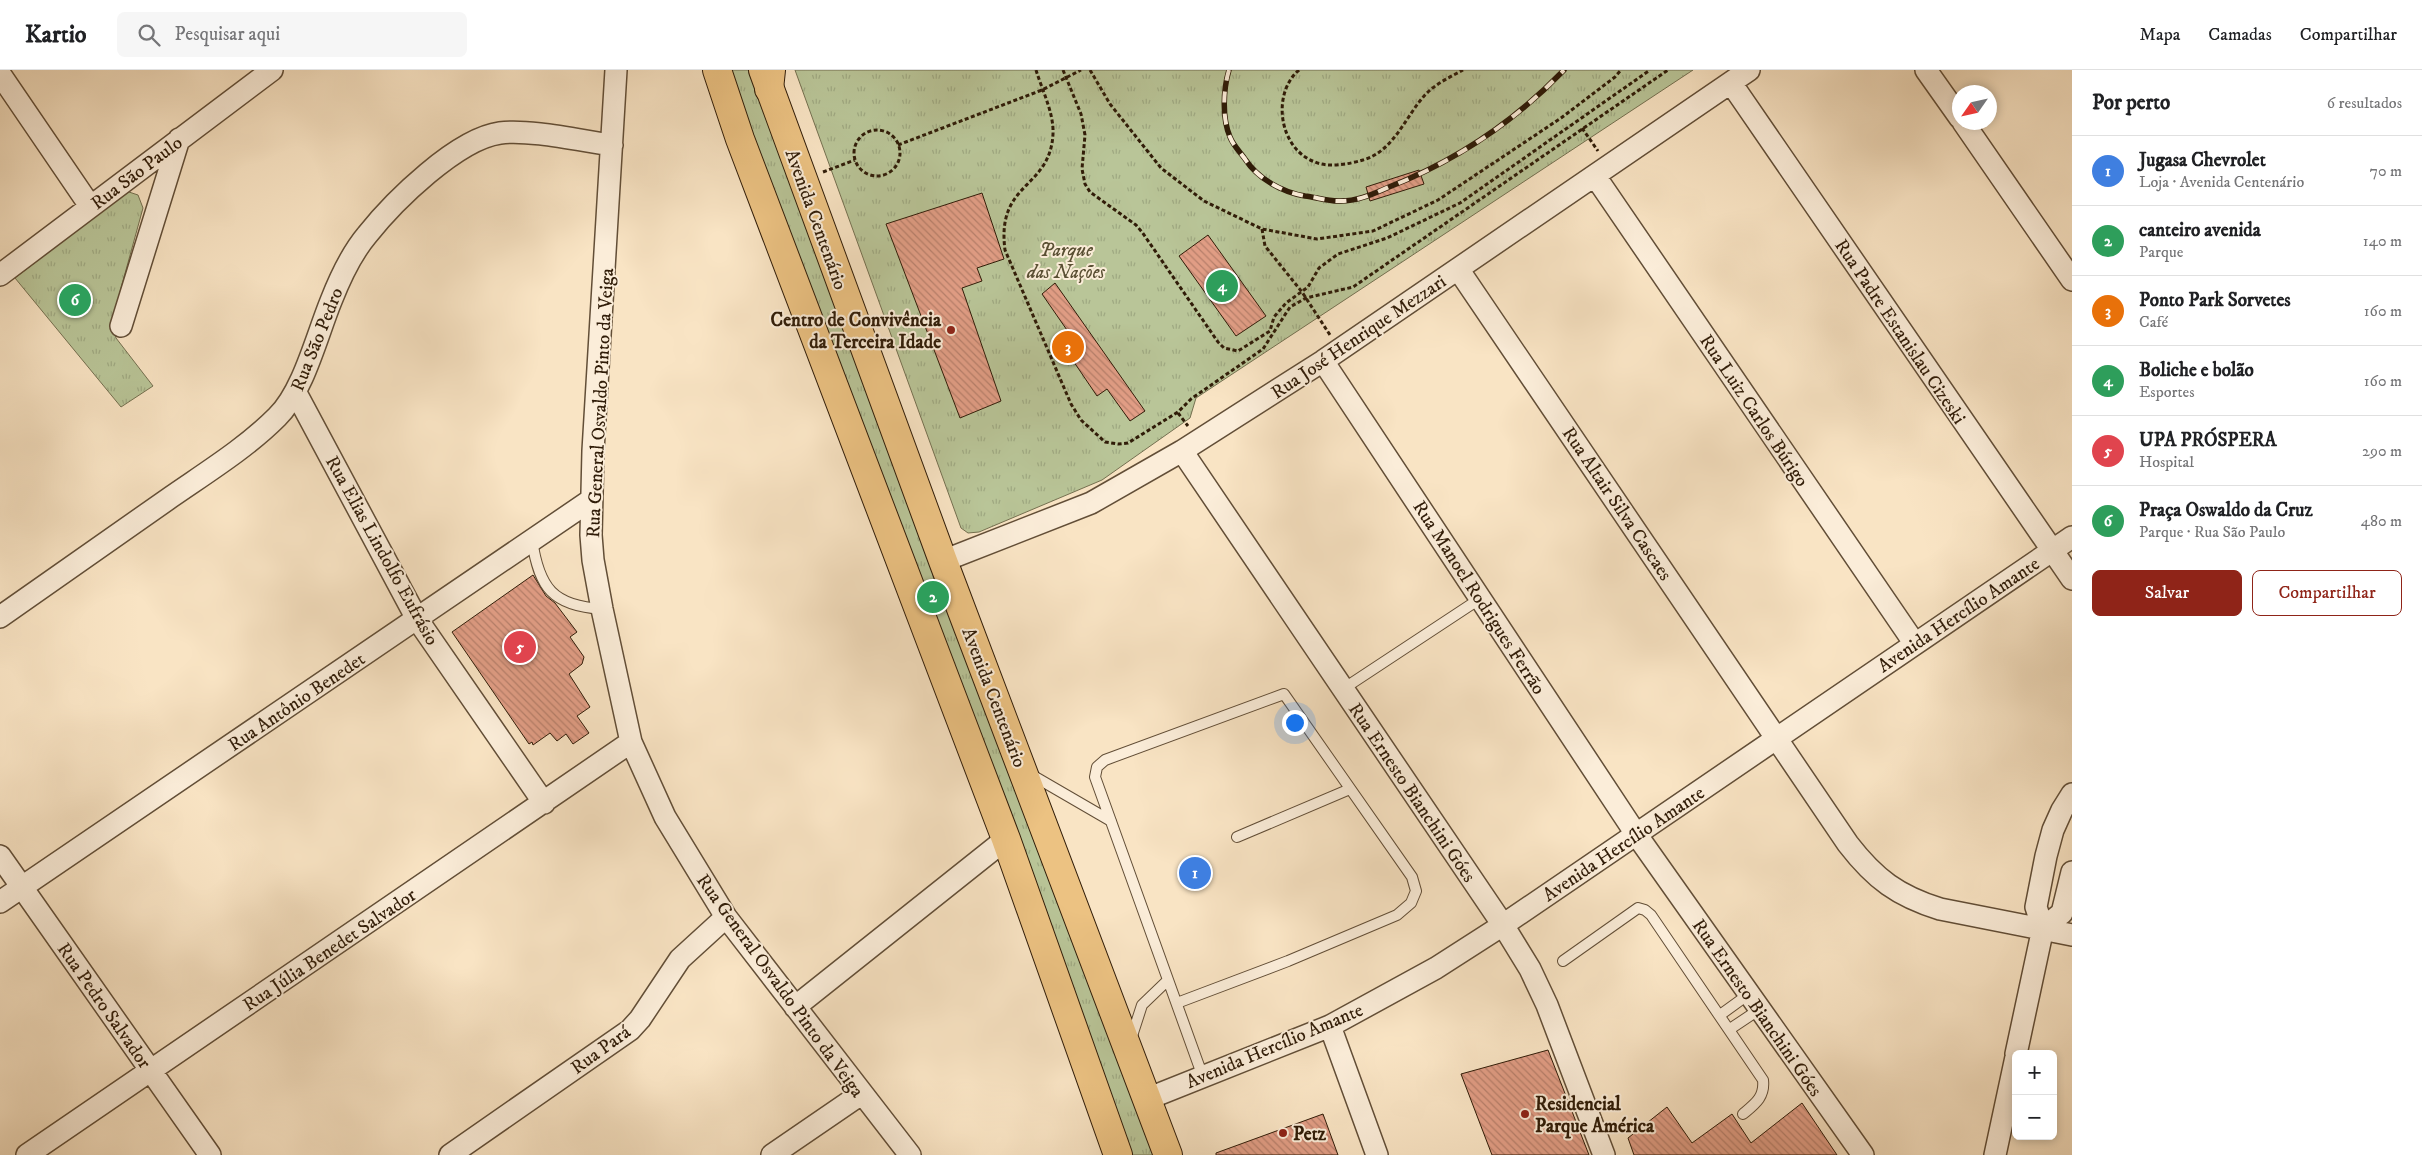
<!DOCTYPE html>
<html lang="pt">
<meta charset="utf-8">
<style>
body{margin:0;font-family:"IM FELL DW Pica",serif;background:#f6f6f6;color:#202124}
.controls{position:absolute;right:15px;bottom:15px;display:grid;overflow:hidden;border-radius:8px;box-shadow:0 2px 8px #0003}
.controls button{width:45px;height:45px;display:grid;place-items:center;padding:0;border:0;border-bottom:1px solid #e0e0e0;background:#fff;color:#202124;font:25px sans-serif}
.compass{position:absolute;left:1952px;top:15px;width:45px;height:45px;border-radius:50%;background:#fff;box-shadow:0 2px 8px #0003;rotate:236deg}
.you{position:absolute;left:1294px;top:652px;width:18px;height:18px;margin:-12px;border:4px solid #fff;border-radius:50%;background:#1a73e8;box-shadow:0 0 0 8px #1a73e833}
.badge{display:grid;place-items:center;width:32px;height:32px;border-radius:50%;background:#8f2418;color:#fff;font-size:16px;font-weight:700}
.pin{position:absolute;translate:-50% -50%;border:2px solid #fff;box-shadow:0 1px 5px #0006}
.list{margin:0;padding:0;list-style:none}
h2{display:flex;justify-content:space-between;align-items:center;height:65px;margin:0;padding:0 20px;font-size:21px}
h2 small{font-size:16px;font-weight:400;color:#757577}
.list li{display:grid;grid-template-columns:32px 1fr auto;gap:15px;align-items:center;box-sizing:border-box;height:70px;padding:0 20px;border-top:1px solid #e0e0e0}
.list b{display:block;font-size:19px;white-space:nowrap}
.list p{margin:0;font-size:16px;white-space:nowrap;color:#757577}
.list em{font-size:16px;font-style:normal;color:#757577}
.actions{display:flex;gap:10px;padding:15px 20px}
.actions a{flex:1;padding:11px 0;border:1px solid #8f2418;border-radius:8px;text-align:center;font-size:18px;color:#8f2418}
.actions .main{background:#8f2418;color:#fff}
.icon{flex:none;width:28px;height:28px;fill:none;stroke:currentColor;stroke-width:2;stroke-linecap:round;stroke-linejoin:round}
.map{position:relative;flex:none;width:2072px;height:1085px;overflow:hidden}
header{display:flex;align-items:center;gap:30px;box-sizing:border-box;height:70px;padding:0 25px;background:#fff;border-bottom:1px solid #e0e0e0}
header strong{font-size:24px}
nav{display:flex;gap:28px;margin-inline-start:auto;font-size:18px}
.search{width:350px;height:45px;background:#f6f6f6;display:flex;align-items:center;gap:12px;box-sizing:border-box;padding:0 18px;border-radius:8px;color:#757577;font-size:19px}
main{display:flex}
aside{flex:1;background:#fff}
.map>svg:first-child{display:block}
</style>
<header>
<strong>Kartio</strong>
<div class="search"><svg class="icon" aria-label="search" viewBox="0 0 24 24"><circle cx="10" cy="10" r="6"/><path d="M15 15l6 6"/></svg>Pesquisar aqui</div>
<nav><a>Mapa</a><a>Camadas</a><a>Compartilhar</a></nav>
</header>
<main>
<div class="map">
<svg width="2072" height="1085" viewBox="0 0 2072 1085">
<defs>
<pattern id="park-tufts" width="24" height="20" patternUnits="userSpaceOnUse" patternTransform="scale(1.25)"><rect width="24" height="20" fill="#b9c598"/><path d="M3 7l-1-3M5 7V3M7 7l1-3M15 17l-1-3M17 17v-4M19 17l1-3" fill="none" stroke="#9fa982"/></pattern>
<pattern id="building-back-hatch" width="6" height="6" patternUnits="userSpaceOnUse" patternTransform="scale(1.25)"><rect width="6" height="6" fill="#e29e86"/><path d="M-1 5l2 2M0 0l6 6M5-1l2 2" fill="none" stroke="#b8806c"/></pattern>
</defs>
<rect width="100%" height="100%" fill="#f9e4c4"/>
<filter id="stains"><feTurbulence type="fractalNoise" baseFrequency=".004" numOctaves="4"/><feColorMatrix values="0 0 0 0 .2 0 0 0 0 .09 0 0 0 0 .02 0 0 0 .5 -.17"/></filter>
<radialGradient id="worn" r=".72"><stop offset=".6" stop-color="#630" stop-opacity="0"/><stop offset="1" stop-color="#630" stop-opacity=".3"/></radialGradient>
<path fill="url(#park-tufts)" stroke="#747050" d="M 722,0 L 752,0 L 1155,1085 L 1128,1085 Z
M 795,0 L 1693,0 L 1196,328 L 1190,348 L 1102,410 L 979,462 L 968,463 L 961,458 Z
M 129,122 L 138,125 L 143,138 L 112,251 L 116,268 L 153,316 L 121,337 L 15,208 L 125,123 Z"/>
<path fill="url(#building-back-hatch)" stroke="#301c08" d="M 1419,100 L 1424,114 L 1370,131 L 1366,117 Z
M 982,123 L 1004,189 L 977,198 L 982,211 L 962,218 L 1001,331 L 960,348 L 886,154 Z
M 1208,165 L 1266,246 L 1236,266 L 1179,186 Z
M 1055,213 L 1145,341 L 1130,351 L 1107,319 L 1097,326 L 1059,270 L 1069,263 L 1042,224 Z
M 533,505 L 546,526 L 555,533 L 577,562 L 570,567 L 584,587 L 582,594 L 569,604 L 590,637 L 577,646 L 589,663 L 573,674 L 566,664 L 557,671 L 550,663 L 533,675 L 532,672 L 529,674 L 452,562 Z
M 1548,980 L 1589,1085 L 1492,1085 L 1461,1004 Z
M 1802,1033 L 1837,1085 L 1634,1085 L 1628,1068 L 1667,1037 L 1692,1073 L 1732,1044 L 1751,1073 Z
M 1323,1044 L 1338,1085 L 1216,1085 L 1216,1083 Z"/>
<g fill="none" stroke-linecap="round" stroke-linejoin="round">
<defs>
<path id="service" d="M 532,470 C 539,518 553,536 602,539
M 1343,619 L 1481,528
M 1030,704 L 1111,751
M 1237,767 L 1350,719
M 1563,891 L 1638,838 L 1645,840 L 1651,845 L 1763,1010 C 1765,1027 1755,1034 1743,1044
M 1177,933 L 1288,891 L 1397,845 L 1411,833 L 1416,821 L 1412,807 L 1284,624 L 1105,690 L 1097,697 L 1095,707 L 1203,1007
M 1720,945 L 1749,924
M 1730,959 L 1760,939
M 1131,969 L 1142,935 L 1168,910"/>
<path id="minor" d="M 616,0 L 593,381 L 591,465 L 593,490 L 602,539 L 631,672 L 665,747 L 726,847 L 910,1085
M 1926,0 L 1960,48
M 0,4 L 90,136
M 1731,13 L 2072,509
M 1963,52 L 2072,210
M 1595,106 L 1915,574
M 1458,199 L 1848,774 C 1875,809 1898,826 1940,839 L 2072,865
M 0,205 L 272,0
M 121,256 L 179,69
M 1323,291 L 1636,764 L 1863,1085
M 296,323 L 417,549 L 544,733
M 1182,381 L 1503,855 L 1530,899 L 1547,935 L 1604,1085
M 943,491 L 1091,433 L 1182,381 L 1323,291 L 1749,0
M 0,547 C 57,507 114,467 171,427 C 207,402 246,378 277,347 C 303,322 317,265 331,231 C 340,208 351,184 367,165 C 394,131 457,69 500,63 C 529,59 582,71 612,75
M 0,786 L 210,1085
M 0,832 L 591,430
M 2043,858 L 2062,843 L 2072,802
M 795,937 L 1006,769
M 1330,956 L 1377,1085
M 2016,984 L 2043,858 L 2036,837 L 2046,786 L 2053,760 L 2062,740 L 2072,724
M 1147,1029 L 1330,956 L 1436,898 L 1503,855 L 2072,467
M 27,1085 L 631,672
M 450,1085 L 630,960 L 640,949 L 680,889 L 726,847
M 772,1085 L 861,1024
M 1995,1085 L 2016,987"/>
<path id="primary" d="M 717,0 L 740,69 L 1006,769 L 1118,1085
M 763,0 L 943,491 L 1168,1085"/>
<path id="trunk" d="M 769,19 L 771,0"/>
</defs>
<use href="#service" stroke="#624e37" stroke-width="12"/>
<use href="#minor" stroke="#624e37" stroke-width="24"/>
<use href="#primary" stroke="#301c08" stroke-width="30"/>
<use href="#trunk" stroke="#301c08" stroke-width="30"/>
<path stroke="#301c08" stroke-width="3" stroke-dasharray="4 2.5" stroke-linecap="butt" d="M 1036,0 C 1042,20 1054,43 1053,64 C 1050,120 996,111 1005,180 L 1071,334 L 1081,350 L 1105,372 L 1118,374 L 1128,373 L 1178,342 L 1191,329 L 1263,279 L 1290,237 L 1306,228 L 1353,217 L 1668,0
M 1063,0 L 1081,44 L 1085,65 L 1082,99 L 1085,114 L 1090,122 L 1136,155 L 1142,162 L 1218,272 L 1224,278 L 1238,281 L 1270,261 L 1274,247 L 1286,233 L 1308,217 L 1319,198 L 1338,184 L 1387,168 L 1460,133 L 1650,0
M 1090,0 L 1110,34 L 1161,98 L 1204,131 L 1262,159 L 1317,169 L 1373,161 L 1438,130 L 1561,48 L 1615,7 L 1621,0
M 1299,0 C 1271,24 1279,79 1315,92 C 1329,98 1349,94 1363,90 C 1394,81 1405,47 1425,25 C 1435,14 1450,7 1463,0
M 1582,58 L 1598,81
M854 83a23 23 0 1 1 46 0a23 23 0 1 1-46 0Z
M 898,75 L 1042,20 L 1081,0
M 823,102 L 855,90
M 1262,159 L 1265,176 L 1302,222 L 1330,265
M 1178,343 L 1188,356"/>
<use href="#service" stroke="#fbedd9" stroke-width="10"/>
<use href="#minor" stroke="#fbedd9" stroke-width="21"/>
<use href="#primary" stroke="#ecc282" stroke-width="28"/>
<use href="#trunk" stroke="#ecc282" stroke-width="28"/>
<defs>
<path id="rail" d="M 1229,0 C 1223,20 1222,48 1230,67 C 1233,75 1240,82 1245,89 C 1258,109 1282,122 1305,126 C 1315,127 1327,131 1338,131 C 1356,132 1373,124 1389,117 C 1456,91 1514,52 1564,0"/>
</defs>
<use href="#rail" stroke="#301c08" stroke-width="5.5"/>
<use href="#rail" stroke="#fbedd9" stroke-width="4" stroke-dasharray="11" stroke-linecap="butt"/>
</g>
<g fill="#8f2418" stroke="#fbedd9" stroke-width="2">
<circle cx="951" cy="260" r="5"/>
<circle cx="1525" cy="1044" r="5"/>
<circle cx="1283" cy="1063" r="5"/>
</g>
<g text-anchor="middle" stroke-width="4" stroke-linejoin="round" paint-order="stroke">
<g font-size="19" fill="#301c08" stroke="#fbedd9">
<text transform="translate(136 102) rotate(-37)" y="7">Rua São Paulo</text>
<text transform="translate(817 149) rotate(70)" y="7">Avenida Centenário</text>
<text transform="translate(1901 261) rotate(56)" y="7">Rua Padre Estanislau Cizeski</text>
<text transform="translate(1358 266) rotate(-34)" y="7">Rua José Henrique Mezzari</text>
<text transform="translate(316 269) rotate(-68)" y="7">Rua São Pedro</text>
<text transform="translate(599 333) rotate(-87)" y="7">Rua General Osvaldo Pinto da Veiga</text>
<text transform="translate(1755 340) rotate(56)" y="7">Rua Luiz Carlos Búrigo</text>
<text transform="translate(1618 433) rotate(56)" y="7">Rua Altair Silva Cascaes</text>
<text transform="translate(383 480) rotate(61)" y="7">Rua Elias Lindolfo Eufrásio</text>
<text transform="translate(1480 527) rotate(57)" y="7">Rua Manoel Rodrigues Ferrão</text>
<text transform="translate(1958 544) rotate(-34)" y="7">Avenida Hercílio Amante</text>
<text transform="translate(995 627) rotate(69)" y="7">Avenida Centenário</text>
<text transform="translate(296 631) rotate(-34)" y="7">Rua Antônio Benedet</text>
<text transform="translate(1413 722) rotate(56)" y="7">Rua Ernesto Bianchini Góes</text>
<text transform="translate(1623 773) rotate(-34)" y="7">Avenida Hercílio Amante</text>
<text transform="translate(329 879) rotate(-34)" y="7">Rua Júlia Benedet Salvador</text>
<text transform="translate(781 915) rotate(54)" y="7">Rua General Osvaldo Pinto da Veiga</text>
<text transform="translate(105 935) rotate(55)" y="7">Rua Pedro Salvador</text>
<text transform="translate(1758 937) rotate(55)" y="7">Rua Ernesto Bianchini Góes</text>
<text transform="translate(1274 975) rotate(-23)" y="7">Avenida Hercílio Amante</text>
<text transform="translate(600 979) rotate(-36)" y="7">Rua Pará</text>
</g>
<g font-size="19" font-style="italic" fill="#594f33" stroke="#fbedd9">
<text x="1066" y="186">Parque<tspan x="1066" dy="22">das Nações</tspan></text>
</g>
<g font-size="19" font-weight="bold" fill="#301c08" stroke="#fbedd9" text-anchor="start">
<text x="941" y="256" text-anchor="end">Centro de Convivência<tspan x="941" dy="22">da Terceira Idade</tspan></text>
<text x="1535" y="1040">Residencial<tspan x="1535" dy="22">Parque América</tspan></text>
<text x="1293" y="1070">Petz</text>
</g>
</g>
<rect width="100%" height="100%" filter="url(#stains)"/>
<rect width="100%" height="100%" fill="url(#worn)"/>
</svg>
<div class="controls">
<button>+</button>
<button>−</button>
</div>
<svg class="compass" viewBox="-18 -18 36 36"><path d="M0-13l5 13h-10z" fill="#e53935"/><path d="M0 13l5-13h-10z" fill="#757577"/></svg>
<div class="you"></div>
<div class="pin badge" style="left:1195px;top:803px;background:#3f7fe0">1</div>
<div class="pin badge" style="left:933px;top:527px;background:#2e9e5b">2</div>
<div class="pin badge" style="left:1068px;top:277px;background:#e8710a">3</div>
<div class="pin badge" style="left:1222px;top:216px;background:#2e9e5b">4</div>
<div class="pin badge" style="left:520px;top:577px;background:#e0444e">5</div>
<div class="pin badge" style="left:75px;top:230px;background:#2e9e5b">6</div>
</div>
<aside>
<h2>Por perto<small>6 resultados</small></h2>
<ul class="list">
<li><span class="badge" style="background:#3f7fe0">1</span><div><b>Jugasa Chevrolet</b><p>Loja · Avenida Centenário</p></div><em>70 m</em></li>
<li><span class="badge" style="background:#2e9e5b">2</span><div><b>canteiro avenida</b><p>Parque</p></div><em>140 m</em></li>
<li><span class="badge" style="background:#e8710a">3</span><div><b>Ponto Park Sorvetes</b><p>Café</p></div><em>160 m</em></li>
<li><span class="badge" style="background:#2e9e5b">4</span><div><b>Boliche e bolão</b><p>Esportes</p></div><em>160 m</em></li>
<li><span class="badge" style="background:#e0444e">5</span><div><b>UPA PRÓSPERA</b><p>Hospital</p></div><em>290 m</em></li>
<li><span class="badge" style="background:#2e9e5b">6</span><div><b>Praça Oswaldo da Cruz</b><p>Parque · Rua São Paulo</p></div><em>480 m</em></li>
</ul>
<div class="actions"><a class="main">Salvar</a><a>Compartilhar</a></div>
</aside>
</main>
